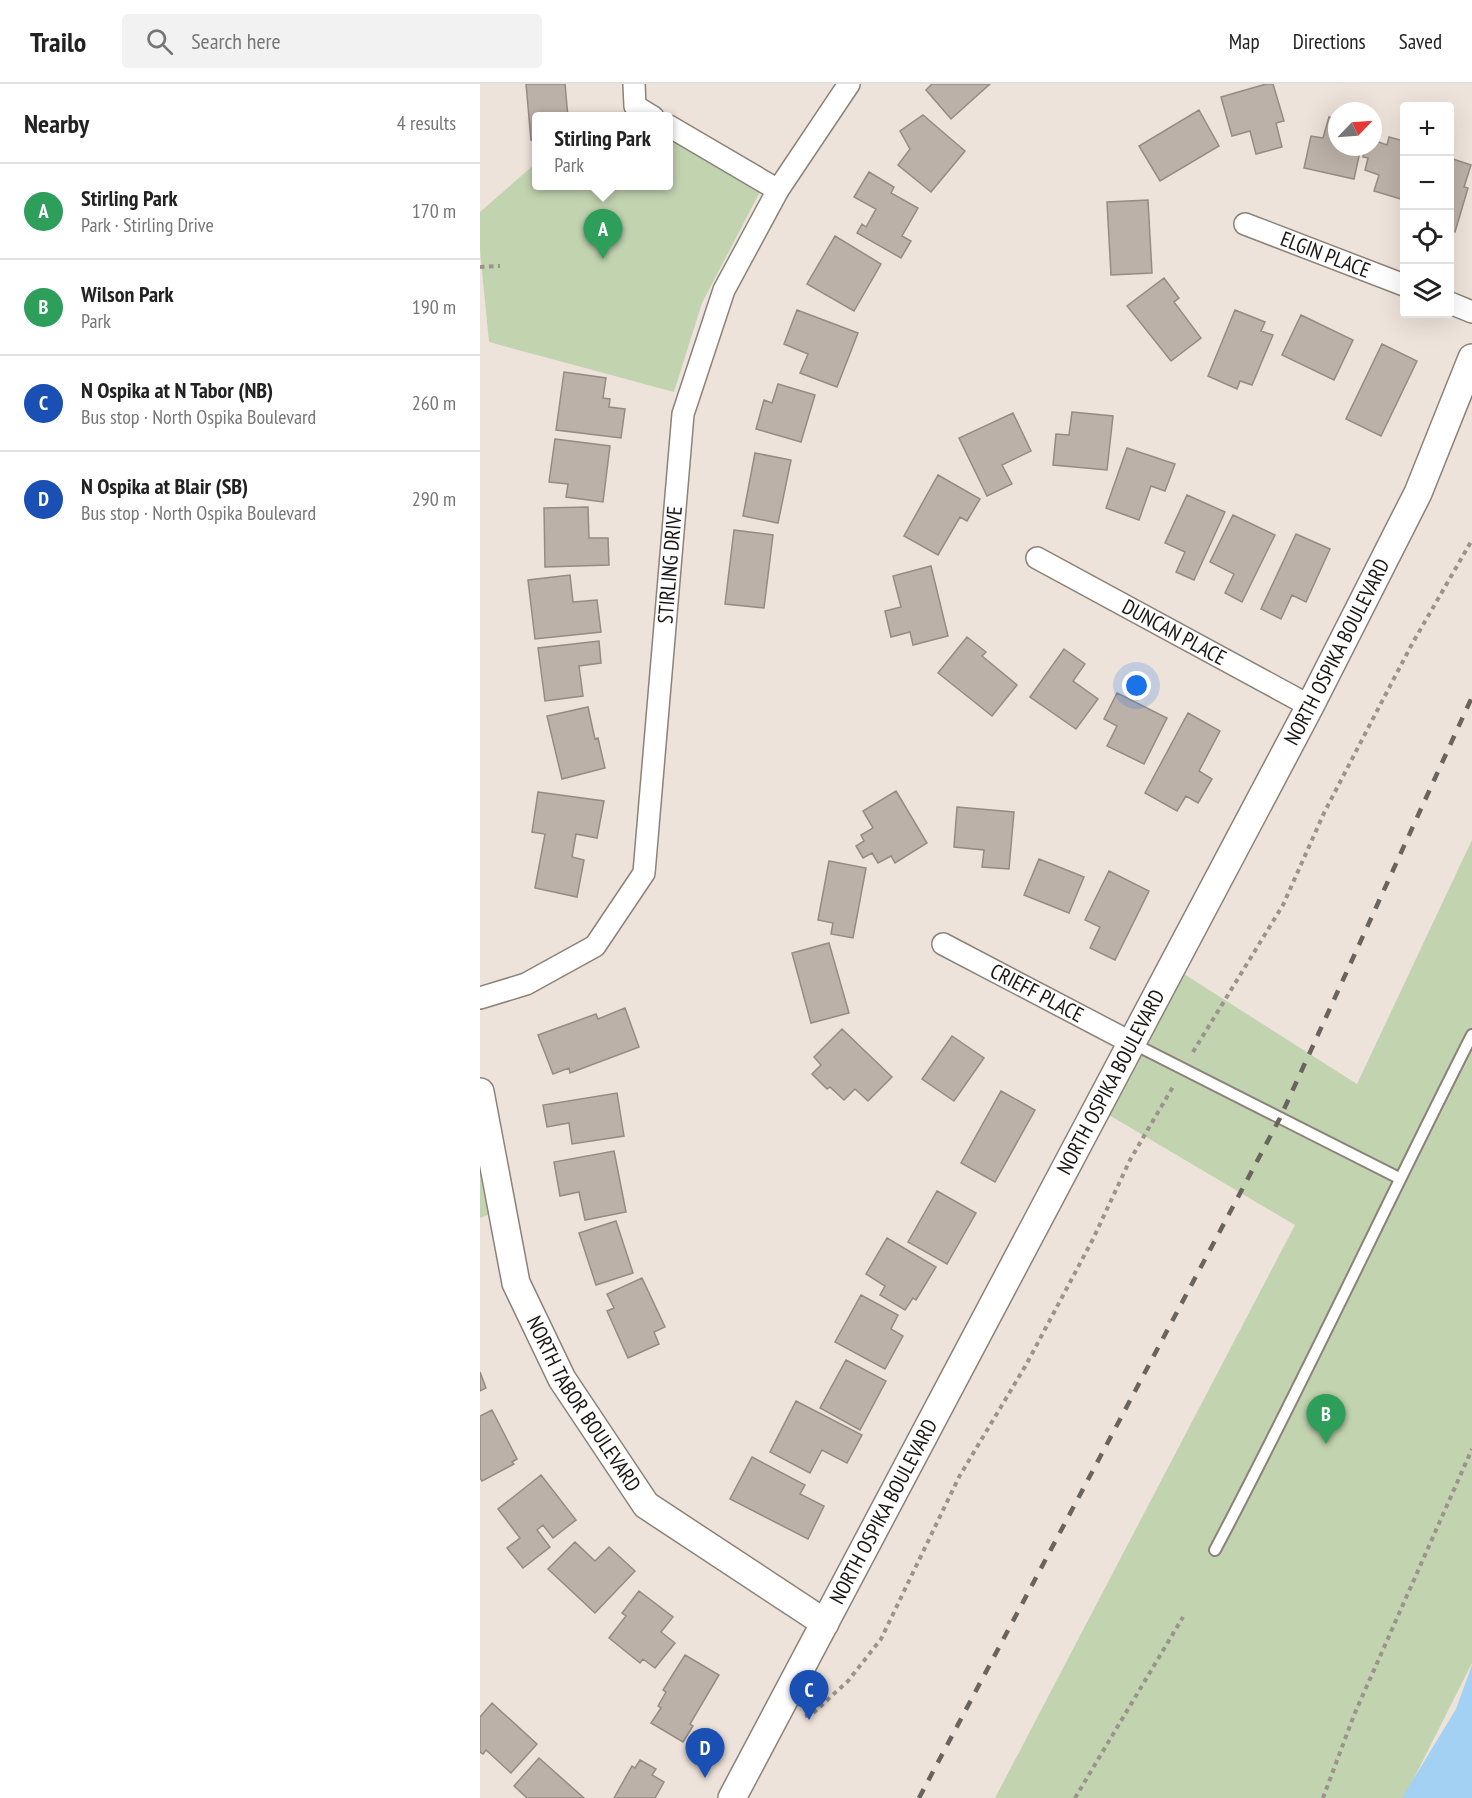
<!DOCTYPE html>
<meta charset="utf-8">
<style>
body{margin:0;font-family:"PT Sans Narrow",sans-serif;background:#f2f2f2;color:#222}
.controls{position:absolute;right:18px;top:18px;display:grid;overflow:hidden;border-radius:6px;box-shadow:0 6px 24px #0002}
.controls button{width:54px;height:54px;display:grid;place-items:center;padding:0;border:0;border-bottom:2px solid #e0e0e0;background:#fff;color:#222;font:30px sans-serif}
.compass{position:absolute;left:848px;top:18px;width:54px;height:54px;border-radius:50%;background:#fff;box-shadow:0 6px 24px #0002;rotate:65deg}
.you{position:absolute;left:657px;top:602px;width:21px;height:21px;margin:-15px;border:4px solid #fff;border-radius:50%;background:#1a73e8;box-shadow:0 0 0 9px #1a73e833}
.badge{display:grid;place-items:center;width:39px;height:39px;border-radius:50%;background:#b45309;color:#fff;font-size:20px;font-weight:700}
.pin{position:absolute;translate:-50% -50px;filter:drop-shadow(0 2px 3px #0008)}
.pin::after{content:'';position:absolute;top:32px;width:21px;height:18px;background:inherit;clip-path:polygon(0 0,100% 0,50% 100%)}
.popup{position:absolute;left:52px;top:28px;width:141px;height:78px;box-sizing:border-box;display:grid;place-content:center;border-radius:6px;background:#fff;filter:drop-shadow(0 2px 4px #0005);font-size:20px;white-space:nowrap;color:#767676}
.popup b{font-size:22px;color:#222}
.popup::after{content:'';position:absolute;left:50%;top:100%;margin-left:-12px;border:12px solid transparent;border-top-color:#fff}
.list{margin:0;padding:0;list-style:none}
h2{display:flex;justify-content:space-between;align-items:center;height:78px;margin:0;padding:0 24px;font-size:26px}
h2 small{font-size:20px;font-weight:400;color:#767676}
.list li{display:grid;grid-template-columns:39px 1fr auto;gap:18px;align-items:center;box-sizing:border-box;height:96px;padding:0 24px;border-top:2px solid #e0e0e0}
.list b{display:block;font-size:22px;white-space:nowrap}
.list p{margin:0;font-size:20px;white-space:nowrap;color:#767676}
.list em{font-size:20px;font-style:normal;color:#767676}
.icon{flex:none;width:33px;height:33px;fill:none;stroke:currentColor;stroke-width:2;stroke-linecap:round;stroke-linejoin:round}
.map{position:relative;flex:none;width:992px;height:1714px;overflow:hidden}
header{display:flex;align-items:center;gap:36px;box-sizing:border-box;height:84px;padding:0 30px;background:#fff;border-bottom:2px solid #e0e0e0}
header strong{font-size:28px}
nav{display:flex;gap:33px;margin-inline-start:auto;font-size:21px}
.search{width:420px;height:54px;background:#f2f2f2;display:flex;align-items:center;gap:15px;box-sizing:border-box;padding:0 21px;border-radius:6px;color:#767676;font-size:22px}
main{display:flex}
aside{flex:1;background:#fff}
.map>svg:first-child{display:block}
</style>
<header>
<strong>Trailo</strong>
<div class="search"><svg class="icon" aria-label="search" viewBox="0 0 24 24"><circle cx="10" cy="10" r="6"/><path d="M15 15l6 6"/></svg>Search here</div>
<nav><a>Map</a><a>Directions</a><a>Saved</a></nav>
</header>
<main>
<aside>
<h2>Nearby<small>4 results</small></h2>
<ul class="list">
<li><span class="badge" style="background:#2e9e5b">A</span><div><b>Stirling Park</b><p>Park · Stirling Drive</p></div><em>170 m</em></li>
<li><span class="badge" style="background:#2e9e5b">B</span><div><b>Wilson Park</b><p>Park</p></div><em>190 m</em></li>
<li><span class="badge" style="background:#1a4fb4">C</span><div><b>N Ospika at N Tabor (NB)</b><p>Bus stop · North Ospika Boulevard</p></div><em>260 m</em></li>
<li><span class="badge" style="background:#1a4fb4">D</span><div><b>N Ospika at Blair (SB)</b><p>Bus stop · North Ospika Boulevard</p></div><em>290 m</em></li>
</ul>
</aside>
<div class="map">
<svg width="992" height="1714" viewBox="0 0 992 1714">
<rect width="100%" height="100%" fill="#eee3da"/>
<path fill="#c2d3b0" d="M 189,50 L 282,104 L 222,219 L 194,308 L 9,258 L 0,167 L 0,128 L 57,78 L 57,102 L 189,102 Z
M 992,756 L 992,1579 L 924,1714 L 515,1714 L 815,1141 L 629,1031 L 704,890 L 877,1000 Z
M 0,1041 L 16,1128 L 0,1134 Z"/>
<path fill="#a2d1f4" d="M 992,1581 L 992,1714 L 922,1714 L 976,1625 Z"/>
<path fill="#bcb1a8" stroke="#958b83" stroke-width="1.5" d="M 46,0 L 85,0 L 88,33 L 57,33 L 57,56 L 51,56 Z
M 452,0 L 510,0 L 471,35 L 446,6 Z
M 786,0 L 793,0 L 804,37 L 796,39 L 802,63 L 776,70 L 770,47 L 752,52 L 741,13 Z
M 719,26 L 739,62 L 680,97 L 659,62 Z
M 443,31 L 485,67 L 451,108 L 418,81 L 430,65 L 420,47 Z
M 849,33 L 857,35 L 857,63 L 881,63 L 874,95 L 824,84 L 831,52 L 843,54 Z
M 909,53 L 924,57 L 924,116 L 894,107 L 899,91 L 885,86 L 888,74 L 883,73 L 885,63 L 893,63 L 893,56 L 907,61 Z
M 970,74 L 991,81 L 984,103 L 988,104 L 975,148 L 970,147 Z
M 389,88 L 414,103 L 411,109 L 438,124 L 422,152 L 431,157 L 421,174 L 377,149 L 382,140 L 386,143 L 396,125 L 374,113 Z
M 668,116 L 672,189 L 631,191 L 627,118 Z
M 355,152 L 401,180 L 374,227 L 327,200 Z
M 684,194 L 699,214 L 694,218 L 721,254 L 691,277 L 647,222 Z
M 317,226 L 378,249 L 357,303 L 320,289 L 328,270 L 304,260 Z
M 755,226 L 785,238 L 781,247 L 793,251 L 772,301 L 760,297 L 757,305 L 728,292 Z
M 821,231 L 873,256 L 854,296 L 802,271 Z
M 902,260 L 937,277 L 901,352 L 866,335 Z
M 84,288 L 126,294 L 123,314 L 130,315 L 129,323 L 145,325 L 141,354 L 76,346 Z
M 298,300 L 335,311 L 321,358 L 276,345 L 284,316 L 292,319 Z
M 592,328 L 633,332 L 627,386 L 573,381 L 576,350 L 589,351 Z
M 533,329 L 551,367 L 522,381 L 532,400 L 507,412 L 479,354 Z
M 75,355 L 130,362 L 123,418 L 86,413 L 88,400 L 69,398 Z
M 647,364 L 695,380 L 685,407 L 671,402 L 659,436 L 626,424 Z
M 275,369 L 311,376 L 298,439 L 263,432 Z
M 458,391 L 500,415 L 487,437 L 480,433 L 458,471 L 424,452 Z
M 707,411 L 745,428 L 714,496 L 696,488 L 705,468 L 685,459 Z
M 108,423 L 109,454 L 128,454 L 129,481 L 65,483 L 64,424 Z
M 753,431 L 795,451 L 762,518 L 745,509 L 754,490 L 730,478 Z
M 254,446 L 293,451 L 284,524 L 245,520 Z
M 816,450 L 850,465 L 826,518 L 812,511 L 801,535 L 781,525 Z
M 451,482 L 468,552 L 433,561 L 430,548 L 411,553 L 405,527 L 421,523 L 413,492 Z
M 90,491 L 93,518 L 117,516 L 121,548 L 55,555 L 48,496 Z
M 487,553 L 506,568 L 502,572 L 537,601 L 512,632 L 458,589 Z
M 119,557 L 121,579 L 99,582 L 103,612 L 65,617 L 58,564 Z
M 584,565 L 605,580 L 593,597 L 618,615 L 596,645 L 550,613 Z
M 637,609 L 687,634 L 664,680 L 627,662 L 637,642 L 624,635 Z
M 108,623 L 115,655 L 118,654 L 125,684 L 82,695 L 67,632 Z
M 708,629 L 740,647 L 719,687 L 732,695 L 718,719 L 706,712 L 697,727 L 665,709 Z
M 416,707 L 447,759 L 415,779 L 411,772 L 398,779 L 392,769 L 383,774 L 376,762 L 384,757 L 381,751 L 393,744 L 383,727 Z
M 58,708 L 124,717 L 117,754 L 96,750 L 92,773 L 104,776 L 97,813 L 55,804 L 65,750 L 52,748 Z
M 477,723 L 534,728 L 529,785 L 502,783 L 504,766 L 474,763 Z
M 559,775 L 604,793 L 589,829 L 544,811 Z
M 349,777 L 386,784 L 373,854 L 351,850 L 353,839 L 338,836 Z
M 629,787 L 669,807 L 635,876 L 610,864 L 620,843 L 605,836 Z
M 349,859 L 369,929 L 331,939 L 312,869 Z
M 145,924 L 159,963 L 90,989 L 89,984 L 73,990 L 58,951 L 116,930 L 118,935 Z
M 362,945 L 412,993 L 388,1017 L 375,1005 L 364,1016 L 350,1003 L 347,1005 L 332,990 L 341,981 L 334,973 Z
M 472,952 L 504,974 L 474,1017 L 442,995 Z
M 521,1007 L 555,1026 L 515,1098 L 481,1079 Z
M 137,1009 L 144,1052 L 92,1060 L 89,1039 L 67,1043 L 63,1021 Z
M 134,1067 L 146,1128 L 105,1136 L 99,1108 L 80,1112 L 74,1078 Z
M 457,1107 L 496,1129 L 467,1180 L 428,1158 Z
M 136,1137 L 153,1189 L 116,1201 L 99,1149 Z
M 407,1154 L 456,1183 L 436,1216 L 433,1214 L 425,1226 L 400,1211 L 405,1202 L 386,1190 Z
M 162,1194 L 185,1243 L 174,1248 L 179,1260 L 148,1274 L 127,1227 L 134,1224 L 127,1210 Z
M 381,1211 L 418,1231 L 411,1245 L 423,1252 L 405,1285 L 355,1258 Z
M 366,1276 L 406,1297 L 380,1346 L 340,1324 Z
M 0,1288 L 6,1304 L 0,1307 Z
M 316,1317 L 382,1351 L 367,1379 L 342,1366 L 330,1389 L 290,1368 Z
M 12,1326 L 37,1375 L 32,1378 L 34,1380 L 2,1397 L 0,1394 L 0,1332 Z
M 272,1373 L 325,1401 L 320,1410 L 344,1422 L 328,1455 L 250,1415 Z
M 61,1391 L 96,1436 L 73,1454 L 63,1441 L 57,1446 L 70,1463 L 43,1484 L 27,1464 L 40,1454 L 18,1425 Z
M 95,1458 L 115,1477 L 129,1463 L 155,1487 L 115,1529 L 68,1485 Z
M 159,1507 L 193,1533 L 181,1548 L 195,1559 L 175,1584 L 163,1575 L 160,1579 L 129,1554 L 146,1532 L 142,1529 Z
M 205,1571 L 239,1591 L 210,1640 L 213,1642 L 203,1658 L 171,1639 L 181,1624 L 178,1622 L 186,1608 L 183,1606 Z
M 12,1619 L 57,1660 L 31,1689 L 6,1666 L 3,1670 L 0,1668 L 0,1633 Z
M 59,1674 L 104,1714 L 47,1714 L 34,1702 Z
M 160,1676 L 176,1685 L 172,1691 L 184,1698 L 175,1714 L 134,1714 L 152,1682 L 155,1684 Z"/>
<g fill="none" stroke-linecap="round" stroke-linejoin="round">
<defs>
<path id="service" d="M 652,959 L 919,1094
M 735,1466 C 825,1296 905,1122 992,951"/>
<g id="minor">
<path d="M 154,0 L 155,22 L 173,33"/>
<path d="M 189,42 L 298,106"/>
<path id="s1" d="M 765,140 L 924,201"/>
<path d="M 970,219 L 992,228"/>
<path id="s2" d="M 557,474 L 830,622"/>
<path id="s3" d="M 463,860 L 652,959"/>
<path id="s4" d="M 0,914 L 46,900 L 115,862 L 164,789 L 203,330 L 244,206 L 298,106 L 369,0"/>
</g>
<g id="tertiary">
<path id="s5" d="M 0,1008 L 36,1199 L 82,1295 L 166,1421 L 345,1539"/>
<path id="s6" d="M 252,1714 L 830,622 L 938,409 L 992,274"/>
</g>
</defs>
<use href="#service" stroke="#8c8279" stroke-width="14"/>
<use href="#minor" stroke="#8c8279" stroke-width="24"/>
<use href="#tertiary" stroke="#8c8279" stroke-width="30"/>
<path stroke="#9b938c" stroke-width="4" stroke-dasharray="4.5 4.5" stroke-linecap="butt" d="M 0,183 L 20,182
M 713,968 L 803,821 L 844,729 L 886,648 L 932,560 L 992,456
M 325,1632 L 332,1630 L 368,1597 L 401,1555 L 479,1393 L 546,1281 L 613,1155 L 650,1076 L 694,1001
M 595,1714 L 703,1533
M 843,1714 L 874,1631 L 992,1365"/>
<use href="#service" stroke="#fff" stroke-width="10"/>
<use href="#minor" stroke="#fff" stroke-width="21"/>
<use href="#tertiary" stroke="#fff" stroke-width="27"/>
<path stroke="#6a635e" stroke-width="4.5" stroke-dasharray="10 10" stroke-linecap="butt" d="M 439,1714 L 800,1034 L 992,613"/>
</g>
<g text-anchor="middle" stroke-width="5" stroke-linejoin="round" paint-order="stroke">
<g font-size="21" fill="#1a1613" stroke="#eee3da">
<text dy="7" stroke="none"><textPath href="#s1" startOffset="86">ELGIN PLACE</textPath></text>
<text dy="7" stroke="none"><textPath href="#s4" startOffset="524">STIRLING DRIVE</textPath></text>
<text dy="7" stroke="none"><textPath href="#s2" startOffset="156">DUNCAN PLACE</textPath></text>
<text dy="7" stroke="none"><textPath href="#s6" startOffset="1296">NORTH OSPIKA BOULEVARD</textPath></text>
<text dy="7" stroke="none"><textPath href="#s3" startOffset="106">CRIEFF PLACE</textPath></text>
<text dy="7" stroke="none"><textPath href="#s6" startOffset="810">NORTH OSPIKA BOULEVARD</textPath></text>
<text dy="7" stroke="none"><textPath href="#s5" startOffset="333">NORTH TABOR BOULEVARD</textPath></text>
<text dy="7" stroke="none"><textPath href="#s6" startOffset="324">NORTH OSPIKA BOULEVARD</textPath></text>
</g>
</g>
</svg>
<div class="controls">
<button>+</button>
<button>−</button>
<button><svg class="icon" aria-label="locate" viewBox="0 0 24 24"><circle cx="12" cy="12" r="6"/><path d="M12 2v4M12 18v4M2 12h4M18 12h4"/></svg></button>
<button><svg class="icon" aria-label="layers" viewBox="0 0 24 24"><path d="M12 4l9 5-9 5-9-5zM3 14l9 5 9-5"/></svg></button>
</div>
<svg class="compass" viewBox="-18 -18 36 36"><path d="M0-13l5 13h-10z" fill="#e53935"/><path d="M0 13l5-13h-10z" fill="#767676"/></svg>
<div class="you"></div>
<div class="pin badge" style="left:123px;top:175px;background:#2e9e5b">A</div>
<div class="popup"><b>Stirling Park</b>Park</div>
<div class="pin badge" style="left:846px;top:1360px;background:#2e9e5b">B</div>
<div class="pin badge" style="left:329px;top:1636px;background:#1a4fb4">C</div>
<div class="pin badge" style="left:225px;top:1694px;background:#1a4fb4">D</div>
</div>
</main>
